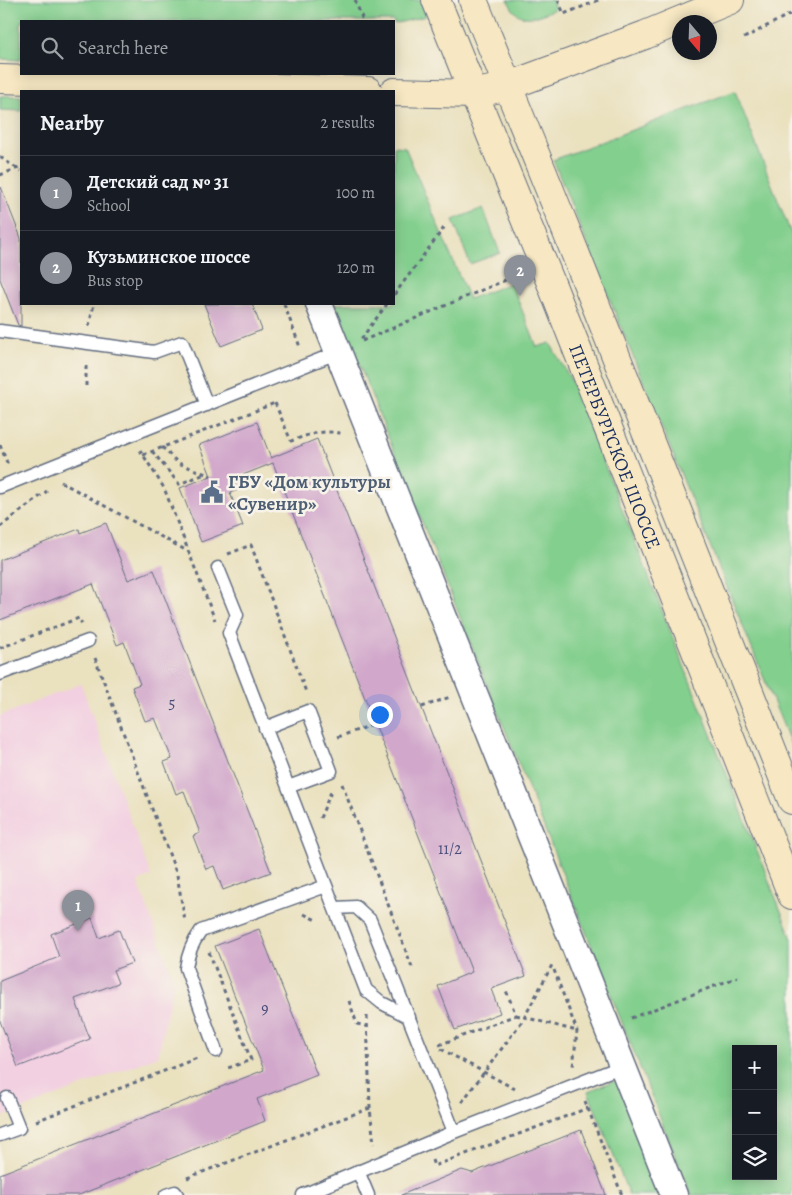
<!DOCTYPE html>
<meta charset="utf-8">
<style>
body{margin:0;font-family:Alegreya,serif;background:#20242c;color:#f1f3f6}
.controls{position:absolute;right:15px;bottom:15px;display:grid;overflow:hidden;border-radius:0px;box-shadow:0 2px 12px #0003}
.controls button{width:45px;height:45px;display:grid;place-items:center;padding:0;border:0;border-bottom:1px solid #363941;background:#171b24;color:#f1f3f6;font:25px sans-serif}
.compass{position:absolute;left:672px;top:15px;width:45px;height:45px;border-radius:50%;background:#171b24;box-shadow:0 2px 12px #0003;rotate:161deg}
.you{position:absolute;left:379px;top:714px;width:18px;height:18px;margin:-12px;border:4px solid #fff;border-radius:50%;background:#1a73e8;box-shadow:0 0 0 8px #1a73e833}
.badge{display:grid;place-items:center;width:32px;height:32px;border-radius:50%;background:#8c9099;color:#fff;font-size:16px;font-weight:700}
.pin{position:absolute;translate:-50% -41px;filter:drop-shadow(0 1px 2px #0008)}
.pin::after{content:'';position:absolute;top:26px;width:18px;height:15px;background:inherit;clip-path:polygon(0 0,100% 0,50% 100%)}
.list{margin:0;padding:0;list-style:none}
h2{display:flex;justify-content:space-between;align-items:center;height:65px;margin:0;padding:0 20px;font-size:21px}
h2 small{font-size:16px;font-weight:400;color:#9ea1a6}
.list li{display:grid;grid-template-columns:32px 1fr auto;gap:15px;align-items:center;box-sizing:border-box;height:75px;padding:0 20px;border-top:1px solid #363941}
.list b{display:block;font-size:19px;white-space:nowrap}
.list p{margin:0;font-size:16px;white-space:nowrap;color:#9ea1a6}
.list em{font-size:16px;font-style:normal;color:#9ea1a6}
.icon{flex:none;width:28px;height:28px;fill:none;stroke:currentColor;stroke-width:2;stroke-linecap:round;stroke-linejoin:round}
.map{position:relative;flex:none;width:792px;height:1195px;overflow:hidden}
.search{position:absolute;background:#171b24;box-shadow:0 2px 12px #0003;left:20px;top:20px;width:375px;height:55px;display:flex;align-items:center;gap:12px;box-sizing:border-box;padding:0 18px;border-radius:0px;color:#9ea1a6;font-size:19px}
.panel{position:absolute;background:#171b24;box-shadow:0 2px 12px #0003;left:20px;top:90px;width:375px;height:215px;border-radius:0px}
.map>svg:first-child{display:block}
</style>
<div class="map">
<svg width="792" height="1195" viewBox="0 0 792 1195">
<rect width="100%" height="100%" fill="#f7f3e8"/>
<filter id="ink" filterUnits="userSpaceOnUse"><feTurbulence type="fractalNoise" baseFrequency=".02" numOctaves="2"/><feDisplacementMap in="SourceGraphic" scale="10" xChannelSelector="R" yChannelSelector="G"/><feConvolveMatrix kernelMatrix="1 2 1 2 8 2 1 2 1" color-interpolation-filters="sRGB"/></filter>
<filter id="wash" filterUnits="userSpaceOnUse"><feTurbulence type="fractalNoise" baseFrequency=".0096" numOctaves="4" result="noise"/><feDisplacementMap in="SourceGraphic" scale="20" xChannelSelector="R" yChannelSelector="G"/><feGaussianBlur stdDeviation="1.12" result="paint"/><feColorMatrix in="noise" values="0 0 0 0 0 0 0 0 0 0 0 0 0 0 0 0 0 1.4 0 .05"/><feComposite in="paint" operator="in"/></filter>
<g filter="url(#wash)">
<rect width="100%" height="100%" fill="#eae1bf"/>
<path fill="#f2cfe1" d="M 81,684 L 151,876 L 138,882 L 174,981 L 158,1056 L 0,1118 L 0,716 Z"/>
<path fill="#83cf8e" stroke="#4f7f76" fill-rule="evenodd" d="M 0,0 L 420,0 L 426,16 L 394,24 L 394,21 L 21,21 L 21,60 L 0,59 Z
M 508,0 L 552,0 L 555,9 C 536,17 518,26 508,0 Z
M 735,91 L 792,236 L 792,747 L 553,160 Z
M 0,96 L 21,96 L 21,111 L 0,110 Z
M 394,146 L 405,147 L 469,299 L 511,283 L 537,347 L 550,343 L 571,380 L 792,939 L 792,1195 L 691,1195 L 335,304 L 394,304 ZM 736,1049 L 773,1049 L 773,1176 L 736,1176 Z
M 483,208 L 500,253 L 470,264 L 453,220 Z
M 617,1080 L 662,1195 L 629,1195 L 588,1091 Z"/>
<g id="blocks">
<path fill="#d1a7cb" d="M 1,187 L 21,238 L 21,326 L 18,325 L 0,279 L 0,188 Z
M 204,304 L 252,304 L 262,330 L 221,346 Z
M 257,422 L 271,458 L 317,439 L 526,976 L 491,989 L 500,1013 L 455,1030 L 438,986 L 472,972 L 273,463 L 238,477 L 242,488 L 230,493 L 243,526 L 201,542 L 180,488 L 211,476 L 199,445 Z
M 106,523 L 128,580 L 154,570 L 271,872 L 223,890 L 214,866 L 206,869 L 193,836 L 200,833 L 184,791 L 176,794 L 164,762 L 172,759 L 155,718 L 145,721 L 132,687 L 140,684 L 124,642 L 117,645 L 93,584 L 0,620 L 0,560 L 79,529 L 80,533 Z
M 92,918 L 99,938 L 119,930 L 132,963 L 113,970 L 118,983 L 75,999 L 90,1039 L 18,1067 L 0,1021 L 0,981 L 59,957 L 51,934 Z
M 259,929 L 317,1075 L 257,1099 L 265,1121 L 79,1195 L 0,1195 L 0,1174 L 264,1070 L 215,946 Z
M 581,1130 L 606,1195 L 401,1195 L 462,1170 L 472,1173 Z"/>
</g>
</g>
<g filter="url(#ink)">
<use href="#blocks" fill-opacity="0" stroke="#636d80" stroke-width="1"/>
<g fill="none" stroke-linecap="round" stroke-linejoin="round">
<defs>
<path id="lane" d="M 0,331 L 154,352 L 182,342 L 207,405
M 0,487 L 339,352
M 218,568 L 237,615 L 229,633 L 366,990 L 382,1003 L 409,1017
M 0,674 L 88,641
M 265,728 L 308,711 L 331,771 L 288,787
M 335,908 L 356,907 L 370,920 L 454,1132
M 216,1051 L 186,968 C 188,953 192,943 201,931 L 326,886
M 0,1135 L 19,1128 L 7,1098
M 358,1171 L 368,1195
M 166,1195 L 175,1192 L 177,1195
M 303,1195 L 454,1132 L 623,1066"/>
<path id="street" d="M 319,304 L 674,1195"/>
<g id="secondary">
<path id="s1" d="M 436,0 L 551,283 L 792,895"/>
<path d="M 473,0 L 566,230 L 792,800"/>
<path d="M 0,79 L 368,91"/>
<path d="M 394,92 L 474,94 L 508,86 L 645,35 L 730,0"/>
</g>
</defs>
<use href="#lane" stroke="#636d80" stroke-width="15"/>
<use href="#street" stroke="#636d80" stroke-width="29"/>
<use href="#secondary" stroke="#636d80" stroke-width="30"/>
<path stroke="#636d80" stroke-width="3" stroke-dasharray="4 4" stroke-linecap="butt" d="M 355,0 L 362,18 L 365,21
M 558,0 L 564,14 L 599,0
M 744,38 L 792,13
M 0,157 L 21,171
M 0,175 L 21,167
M 394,295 L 446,225
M 284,304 L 300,347
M 89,326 L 94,304
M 361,339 L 387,304
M 362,341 L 515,276
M 86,386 L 86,362
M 275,403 L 291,441 C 310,434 324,429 344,434
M 0,445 L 8,465
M 162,447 L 178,463 L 211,476
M 140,450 L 164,488 L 215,620
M 152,451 L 179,484 L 205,474
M 143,455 L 275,403
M 61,482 L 189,552
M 0,527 L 47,491
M 228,554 L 251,545 L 306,692
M 0,648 L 79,618 L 82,624
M 95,658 L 177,875 L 185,921
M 422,707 L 450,697
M 338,737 L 375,724
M 342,784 L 412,967 L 411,970
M 320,818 L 331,792
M 304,914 L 318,921
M 209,952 L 251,1060 L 225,1069
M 554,970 L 577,1031 L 573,1067
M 349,1001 L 357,1024 L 367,1026
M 516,1015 L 577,1031
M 367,1016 L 370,1108 L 374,1144
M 631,1018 L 738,977
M 439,1045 L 516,1015 L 505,988
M 441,1049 L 515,1089
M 585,1101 L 622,1195
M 462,1102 L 523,1020 L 552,965
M 36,1121 L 200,1057
M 432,1160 L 434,1166 L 588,1108
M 187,1178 L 370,1108"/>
<use href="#lane" stroke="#fff" stroke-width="12"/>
<use href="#street" stroke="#fff" stroke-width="26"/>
<use href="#secondary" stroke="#f7e8c3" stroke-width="28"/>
</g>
</g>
<defs>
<symbol id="civic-bare" viewBox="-9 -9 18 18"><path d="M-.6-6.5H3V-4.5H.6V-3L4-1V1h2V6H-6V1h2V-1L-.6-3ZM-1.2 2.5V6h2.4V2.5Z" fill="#5c6f8a" stroke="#f7f3e8" stroke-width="2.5" paint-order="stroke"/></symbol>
</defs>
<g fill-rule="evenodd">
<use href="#civic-bare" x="196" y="476" width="32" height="32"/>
</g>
<g text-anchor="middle" stroke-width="5" stroke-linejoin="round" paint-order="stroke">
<g font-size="16" fill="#484d79">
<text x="172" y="708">5</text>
<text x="450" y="854">11/2</text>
<text x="265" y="1014">9</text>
</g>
<g font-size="19" fill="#1b2f5e" stroke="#f7f3e8">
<text dy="7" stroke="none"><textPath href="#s1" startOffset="481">ПЕТЕРБУРГСКОЕ ШОССЕ</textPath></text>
</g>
<g font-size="19" font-weight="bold" fill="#4e5e75" stroke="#f7f3e8" text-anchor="start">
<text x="228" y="488">ГБУ «Дом культуры<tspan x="228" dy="22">«Сувенир»</tspan></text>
</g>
</g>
</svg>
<div class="controls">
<button>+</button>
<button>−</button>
<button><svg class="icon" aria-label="layers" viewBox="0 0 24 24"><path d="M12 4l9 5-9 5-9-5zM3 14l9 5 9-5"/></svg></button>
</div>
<svg class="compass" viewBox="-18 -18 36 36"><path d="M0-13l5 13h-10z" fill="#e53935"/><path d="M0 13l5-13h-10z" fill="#9ea1a6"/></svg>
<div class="you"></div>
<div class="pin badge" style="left:78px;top:931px">1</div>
<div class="pin badge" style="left:520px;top:296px">2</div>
<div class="search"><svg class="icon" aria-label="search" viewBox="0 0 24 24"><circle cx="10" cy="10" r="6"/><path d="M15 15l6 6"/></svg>Search here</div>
<section class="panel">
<h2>Nearby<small>2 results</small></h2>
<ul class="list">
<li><span class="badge">1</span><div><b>Детский сад № 31</b><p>School</p></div><em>100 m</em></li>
<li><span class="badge">2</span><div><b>Кузьминское шоссе</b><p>Bus stop</p></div><em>120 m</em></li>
</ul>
</section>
</div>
